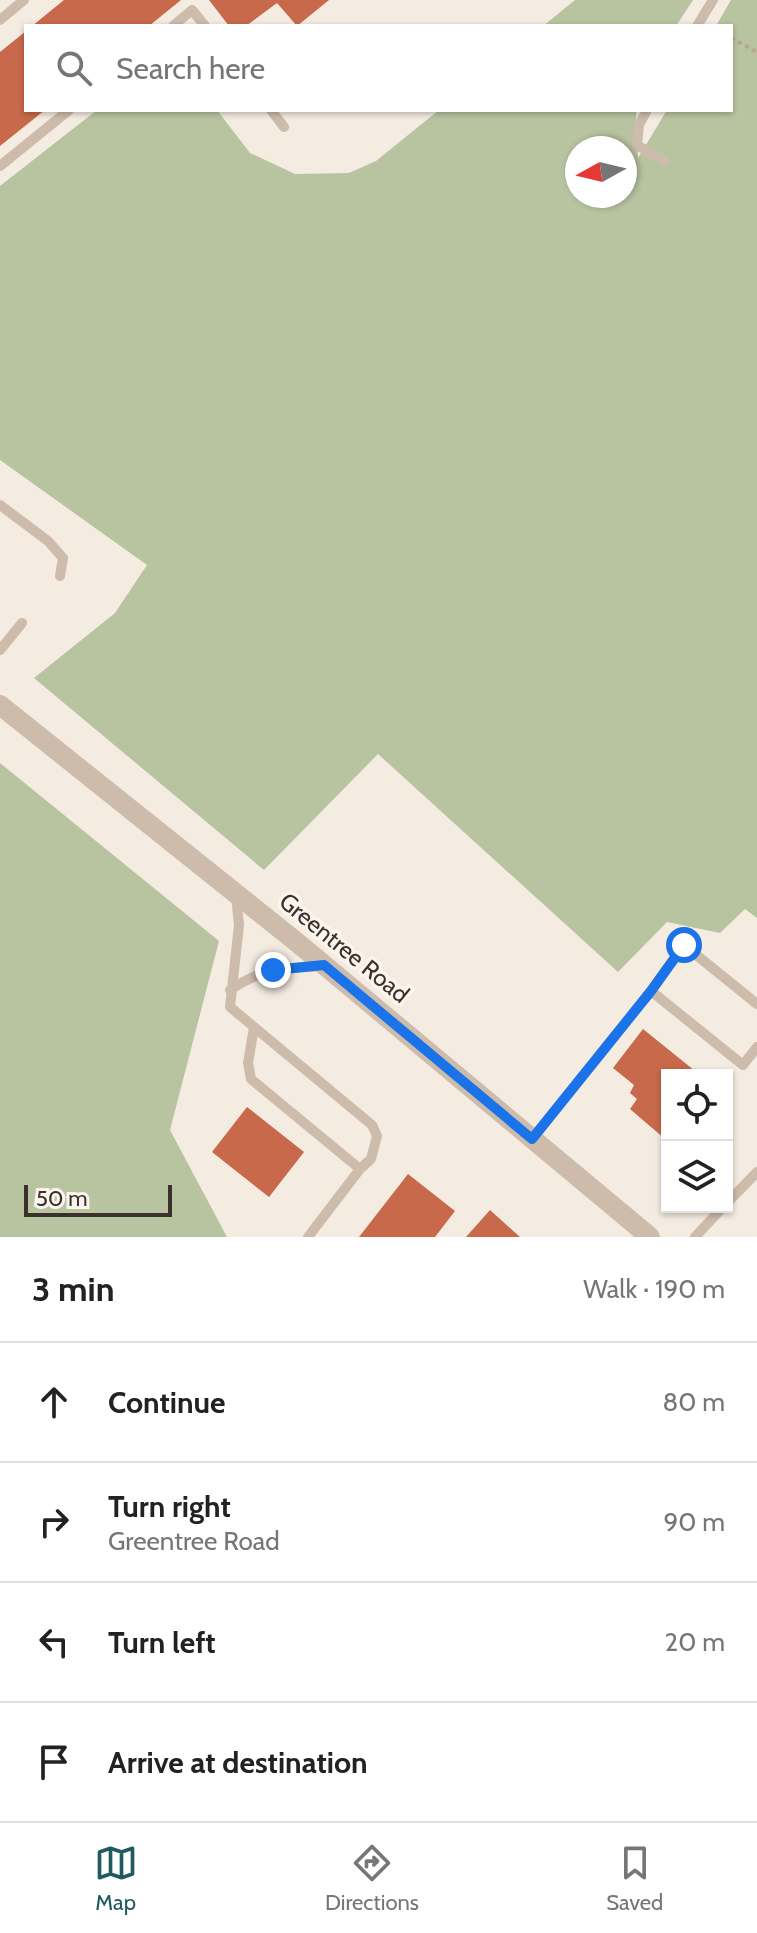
<!DOCTYPE html>
<meta charset="utf-8">
<style>
body{margin:0;font-family:Cabin,sans-serif;background:#f6f6f6;color:#222}
.controls{position:absolute;right:24px;bottom:24px;display:grid;overflow:hidden;border-radius:0px;box-shadow:0 2px 6px #0004}
.controls button{width:72px;height:72px;display:grid;place-items:center;padding:0;border:0;border-bottom:2px solid #e0e0e0;background:#fff;color:#222;font:40px sans-serif}
.compass{position:absolute;left:565px;top:136px;width:72px;height:72px;border-radius:50%;background:#fff;box-shadow:0 2px 6px #0004;rotate:262deg}
.scale{position:absolute;left:24px;bottom:20px;width:148px;box-sizing:border-box;padding-left:8px;border:4px solid #3b302b;border-top:0;font-size:22px;line-height:28px;white-space:nowrap;color:#3b302b;-webkit-text-stroke:6px #fbf5ee;paint-order:stroke}
.stop{position:absolute;width:24px;height:24px;margin:-18px;border:6px solid #1a73e8;border-radius:50%;background:#fff}
.stop.end{background:#1a73e8;border-color:#fff;box-shadow:0 2px 8px #0008}
.list{margin:0;padding:0;list-style:none}
h2{display:flex;justify-content:space-between;align-items:center;height:104px;margin:0;padding:0 32px;font-size:34px}
h2 small{font-size:26px;font-weight:400;color:#767676}
.list li{display:grid;grid-template-columns:52px 1fr auto;gap:24px;align-items:center;box-sizing:border-box;height:120px;padding:0 32px;border-top:2px solid #e0e0e0}
.list b{display:block;font-size:30px;white-space:nowrap}
.list p{margin:0;font-size:26px;white-space:nowrap;color:#767676}
.list em{font-size:26px;font-style:normal;color:#767676}
.icon{flex:none;width:44px;height:44px;fill:none;stroke:currentColor;stroke-width:2;stroke-linecap:round;stroke-linejoin:round}
.map{position:relative;flex:none;width:757px;height:1237px;overflow:hidden}
.search{position:absolute;background:#fff;box-shadow:0 2px 6px #0004;left:24px;right:24px;top:24px;height:88px;display:flex;align-items:center;gap:20px;box-sizing:border-box;padding:0 28px;border-radius:0px;color:#767676;font-size:30px}
.sheet{height:584px;background:#fff}
nav{display:flex;justify-content:space-around;align-items:center;box-sizing:border-box;height:112px;border-top:2px solid #e0e0e0;background:#fff;font-size:22px;color:#767676}
nav a{display:grid;justify-items:center;gap:4px}
nav .on{color:#1f5a5e}
.map>svg:first-child{display:block}
</style>
<div class="map">
<svg width="757" height="1237" viewBox="0 0 757 1237">
<rect width="100%" height="100%" fill="#f4ebe1"/>
<path fill="#b8c4a0" fill-rule="evenodd" d="M 575,0 L 693,0 L 676,26 L 543,26 Z
M 731,0 L 757,0 L 757,918 L 745,909 L 720,933 L 667,922 L 618,972 L 378,754 L 264,870 L 34,678 L 115,613 L 147,565 L 0,460 L 0,186 L 97,110 L 217,110 L 250,153 L 295,174 L 349,173 L 376,161 L 439,110 L 636,110 L 638,158 L 667,110 L 731,110 L 731,26 L 716,26 ZM 577,148 L 625,148 L 625,196 L 577,196 Z
M 0,763 L 219,941 L 170,1130 L 227,1237 L 0,1237 Z"/>
<path fill="#c8694b" d="M 64,0 L 181,0 L 149,26 L 32,26 Z
M 209,0 L 329,0 L 297,26 L 277,3 L 246,26 L 229,26 Z
M 26,31 L 26,110 L 45,110 L 0,146 L 0,52 Z
M 643,1029 L 700,1075 L 667,1075 L 665,1139 L 630,1109 L 637,1099 L 630,1093 L 634,1085 L 613,1068 Z
M 247,1107 L 304,1152 L 269,1197 L 212,1152 Z
M 408,1174 L 455,1211 L 435,1237 L 359,1237 Z
M 490,1210 L 520,1237 L 466,1237 Z"/>
<g fill="none" stroke-linecap="round" stroke-linejoin="round">
<path stroke="#b9a596" stroke-width="4" stroke-dasharray="4 4" stroke-linecap="butt" d="M 731,38 L 757,52"/>
<path stroke="#cdbbac" stroke-width="10" d="M 0,20 L 24,0
M 173,26 L 192,10 L 205,26
M 697,26 L 713,0
M 271,110 L 284,127
M 647,110 L 639,125 L 637,145 L 664,161
M 0,166 L 69,110
M 0,505 L 48,541 L 63,558 L 60,576
M 0,650 L 22,623
M 236,896 L 239,925 L 230,1007 L 372,1125 L 377,1136 L 371,1159 L 360,1169 L 308,1237
M 230,990 C 263,967 284,969 323,966
M 651,991 L 743,1065 L 757,1047
M 254,1027 L 248,1063 L 251,1079 L 360,1169
M 532,1139 L 651,991 L 684,945 L 757,1004
M 727,1203 L 757,1172
M 695,1237 L 723,1207"/>
<path stroke="#cdbbac" stroke-width="20" d="M 0,705 L 299,944 L 650,1237"/>
</g>
<g fill="none" stroke-linecap="round" stroke-linejoin="round">
<path stroke="#1a73e8" stroke-width="10" d="M 273,970 L 324,965 L 532,1139 L 651,991 L 684,945"/>
</g>
<g text-anchor="middle" stroke-width="7" stroke-linejoin="round" paint-order="stroke">
<g font-size="24" fill="#3b302b" stroke="#fbf5ee">
<text transform="translate(344 948) rotate(39)" y="8">Greentree Road</text>
</g>
</g>
</svg>
<div class="controls">
<button><svg class="icon" aria-label="locate" viewBox="0 0 24 24"><circle cx="12" cy="12" r="6"/><path d="M12 2v4M12 18v4M2 12h4M18 12h4"/></svg></button>
<button><svg class="icon" aria-label="layers" viewBox="0 0 24 24"><path d="M12 4l9 5-9 5-9-5zM3 14l9 5 9-5"/></svg></button>
</div>
<svg class="compass" viewBox="-18 -18 36 36"><path d="M0-13l5 13h-10z" fill="#e53935"/><path d="M0 13l5-13h-10z" fill="#767676"/></svg>
<div class="scale">50 m</div>
<div class="stop" style="left:684px;top:945px"></div>
<div class="stop end" style="left:273px;top:970px"></div>
<div class="search"><svg class="icon" aria-label="search" viewBox="0 0 24 24"><circle cx="10" cy="10" r="6"/><path d="M15 15l6 6"/></svg>Search here</div>
</div>
<section class="sheet">
<h2>3 min<small>Walk · 190 m</small></h2>
<ul class="list">
<li><svg class="icon" aria-label="ahead" viewBox="0 0 24 24"><path d="M12 20V5M6 11l6-6 6 6"/></svg><div><b>Continue</b></div><em>80 m</em></li>
<li><svg class="icon" aria-label="right" viewBox="0 0 24 24"><path d="M7 20v-9h11M14 6l5 5-5 5"/></svg><div><b>Turn right</b><p>Greentree Road</p></div><em>90 m</em></li>
<li><svg class="icon" aria-label="left" viewBox="0 0 24 24"><path d="M17 20v-9H6M10 6l-5 5 5 5"/></svg><div><b>Turn left</b></div><em>20 m</em></li>
<li><svg class="icon" aria-label="arrive" viewBox="0 0 24 24"><path d="M6 21V4h12l-3 4 3 4H6"/></svg><div><b>Arrive at destination</b></div></li>
</ul>
</section>
<nav>
<a class="on"><svg class="icon" aria-label="map" viewBox="0 0 24 24"><path d="M3 6l6-2 6 2 6-2v14l-6 2-6-2-6 2zM9 4v14M15 6v14"/></svg>Map</a>
<a><svg class="icon" aria-label="directions" viewBox="0 0 24 24"><path d="M12 3l9 9-9 9-9-9zM9 14v-3h6M13 9l2 2-2 2"/></svg>Directions</a>
<a><svg class="icon" aria-label="saved" viewBox="0 0 24 24"><path d="M7 4h10v16l-5-4-5 4z"/></svg>Saved</a>
</nav>
